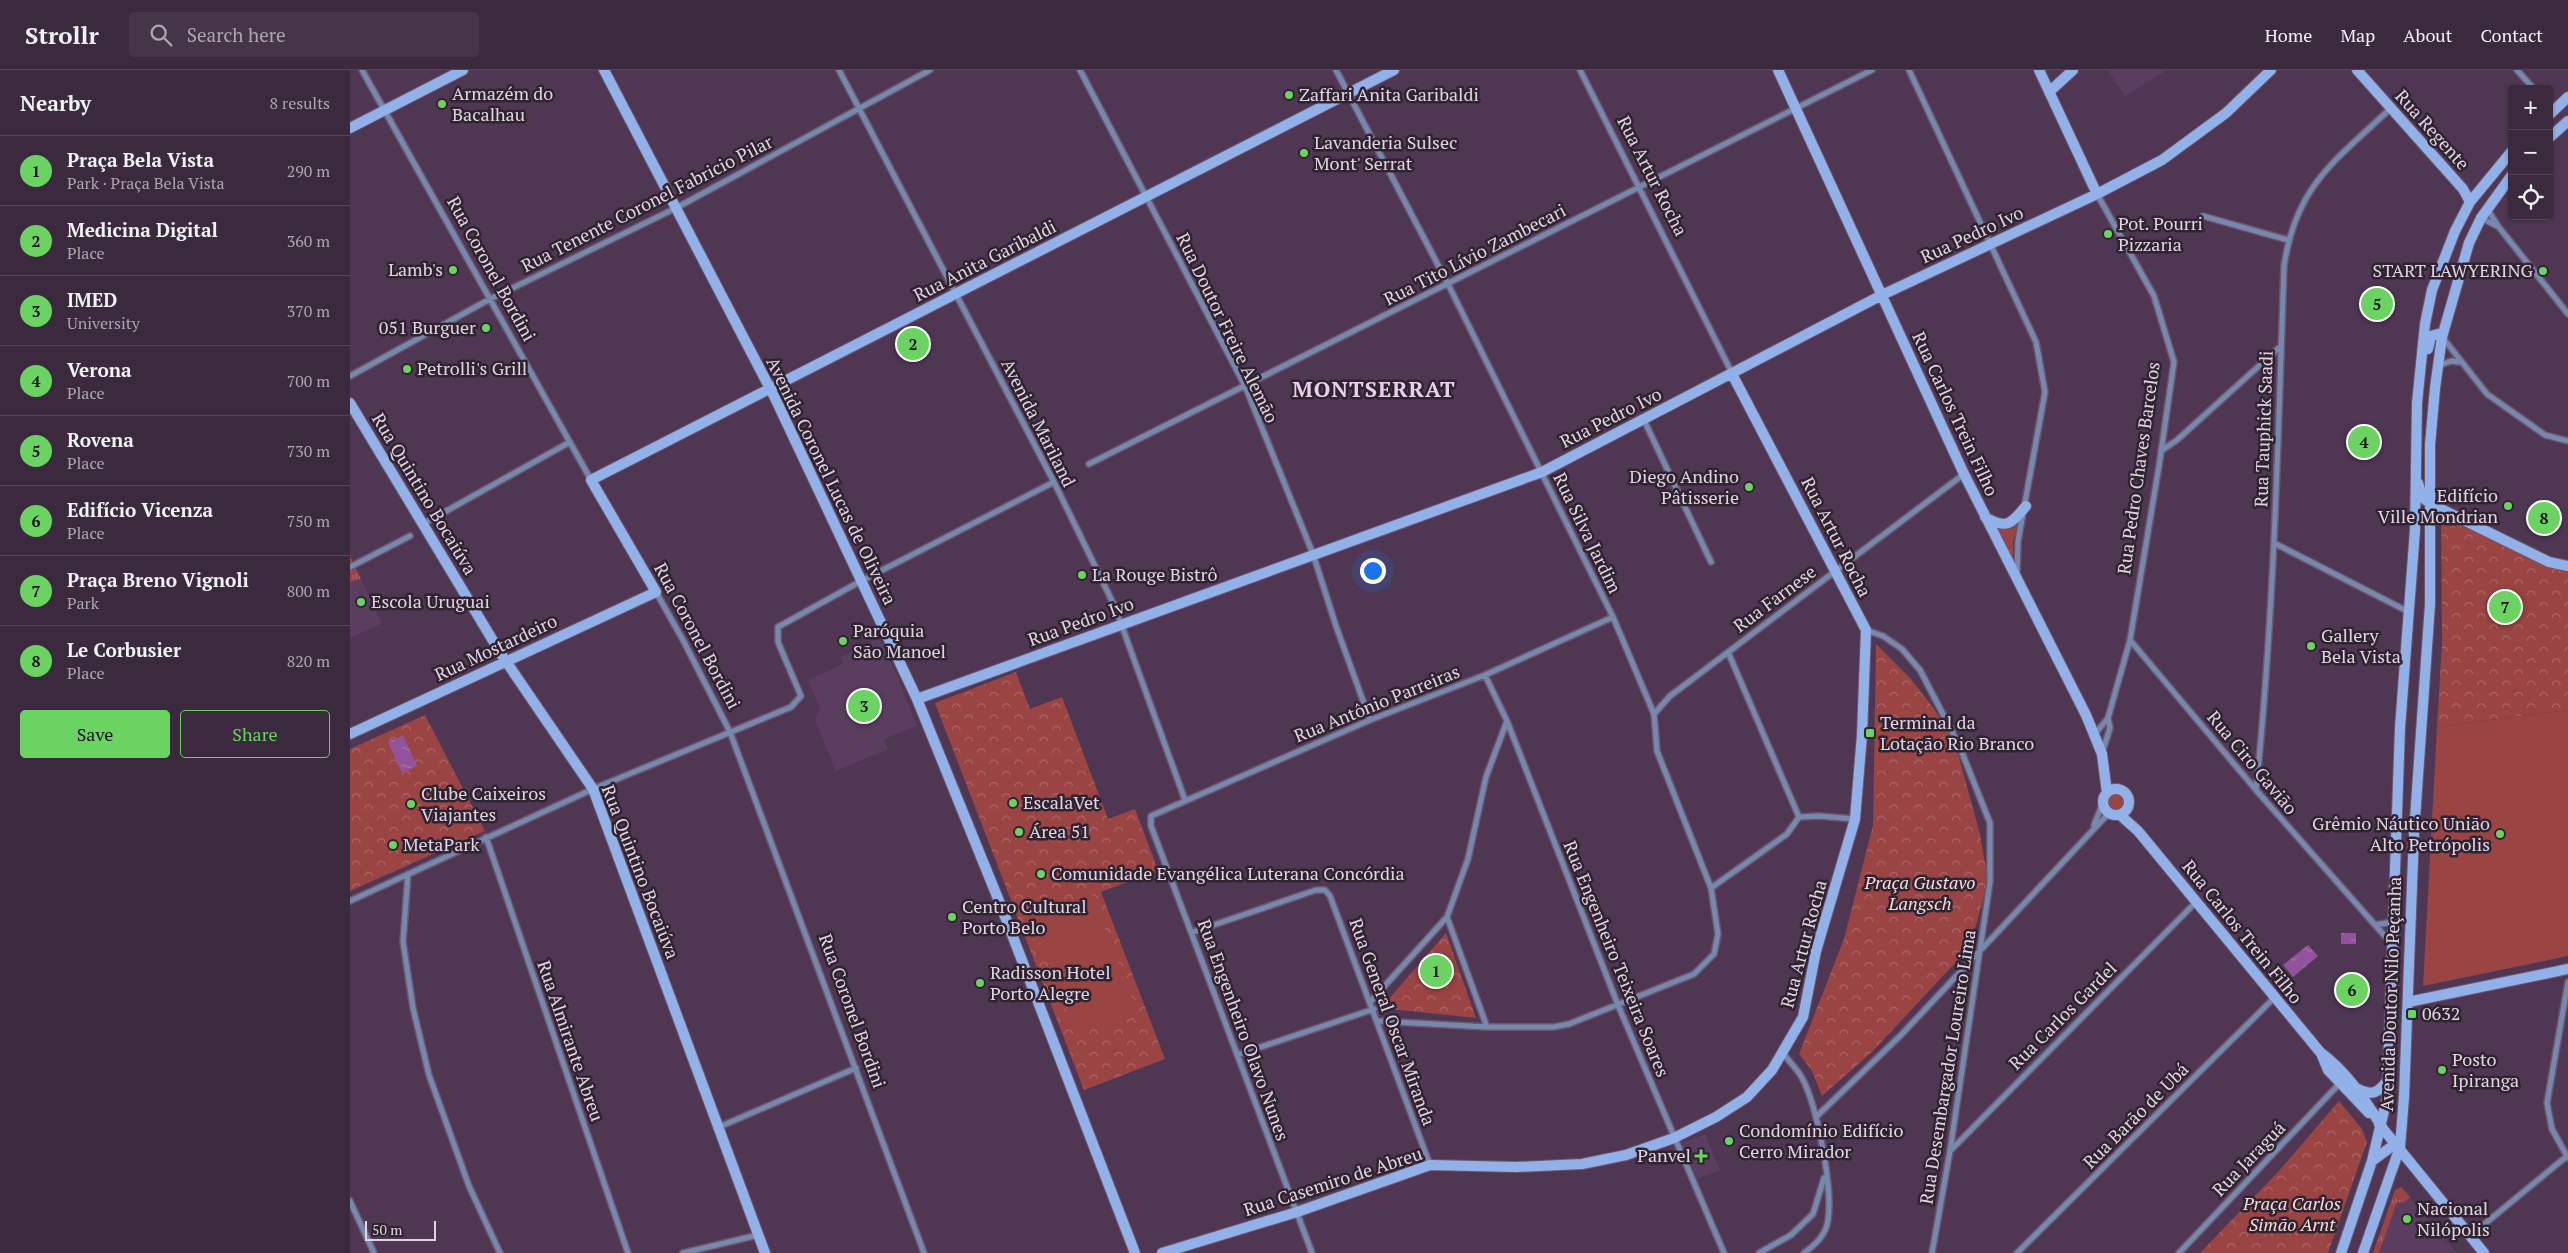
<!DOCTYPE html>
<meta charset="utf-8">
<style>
body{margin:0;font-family:"PT Serif",serif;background:#463549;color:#f1f3f6}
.controls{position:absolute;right:15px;top:15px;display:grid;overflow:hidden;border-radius:5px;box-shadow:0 1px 4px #0004}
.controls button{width:45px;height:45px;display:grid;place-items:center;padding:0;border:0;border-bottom:1px solid #544558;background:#3b293e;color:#f1f3f6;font:25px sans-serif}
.scale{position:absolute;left:15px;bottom:12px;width:71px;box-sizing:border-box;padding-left:5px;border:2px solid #e3d4e5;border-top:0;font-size:14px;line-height:18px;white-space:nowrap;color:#e3d4e5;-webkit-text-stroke:4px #2f2330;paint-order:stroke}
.you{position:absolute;left:1022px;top:500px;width:18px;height:18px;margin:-12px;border:4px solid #fff;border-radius:50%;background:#1a73e8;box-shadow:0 0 0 8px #1a73e833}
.badge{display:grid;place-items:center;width:32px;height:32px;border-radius:50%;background:#6bd362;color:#111;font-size:16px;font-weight:700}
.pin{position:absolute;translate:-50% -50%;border:2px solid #fff;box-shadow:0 1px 5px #0006}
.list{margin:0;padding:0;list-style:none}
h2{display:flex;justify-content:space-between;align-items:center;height:65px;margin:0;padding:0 20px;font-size:21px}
h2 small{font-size:16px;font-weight:400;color:#aca6b0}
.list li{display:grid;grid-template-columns:32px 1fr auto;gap:15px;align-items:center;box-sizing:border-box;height:70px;padding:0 20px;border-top:1px solid #544558}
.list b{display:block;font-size:19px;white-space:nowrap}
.list p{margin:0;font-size:16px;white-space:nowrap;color:#aca6b0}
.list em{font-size:16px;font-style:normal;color:#aca6b0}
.actions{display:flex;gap:10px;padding:15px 20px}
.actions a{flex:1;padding:11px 0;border:1px solid #6bd362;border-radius:5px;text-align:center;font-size:18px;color:#6bd362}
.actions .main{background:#6bd362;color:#111}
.icon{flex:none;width:28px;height:28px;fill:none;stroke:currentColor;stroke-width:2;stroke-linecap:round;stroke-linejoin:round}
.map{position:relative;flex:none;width:2218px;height:1183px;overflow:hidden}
header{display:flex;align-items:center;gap:30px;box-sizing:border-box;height:70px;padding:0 25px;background:#3b293e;border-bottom:1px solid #544558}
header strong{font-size:24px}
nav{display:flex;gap:28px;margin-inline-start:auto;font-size:18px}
.search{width:350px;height:45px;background:#463549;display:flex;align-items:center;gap:12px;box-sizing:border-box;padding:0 18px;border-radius:5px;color:#aca6b0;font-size:19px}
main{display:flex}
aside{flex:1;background:#3b293e}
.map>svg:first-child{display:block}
</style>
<header>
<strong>Strollr</strong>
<div class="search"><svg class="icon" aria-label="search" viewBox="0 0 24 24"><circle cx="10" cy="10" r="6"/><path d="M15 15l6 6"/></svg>Search here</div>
<nav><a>Home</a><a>Map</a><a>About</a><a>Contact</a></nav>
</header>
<main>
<aside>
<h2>Nearby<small>8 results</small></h2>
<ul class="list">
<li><span class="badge">1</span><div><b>Praça Bela Vista</b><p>Park · Praça Bela Vista</p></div><em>290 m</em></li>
<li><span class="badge">2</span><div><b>Medicina Digital</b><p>Place</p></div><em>360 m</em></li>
<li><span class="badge">3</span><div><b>IMED</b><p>University</p></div><em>370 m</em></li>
<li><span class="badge">4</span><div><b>Verona</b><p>Place</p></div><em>700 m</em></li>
<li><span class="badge">5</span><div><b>Rovena</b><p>Place</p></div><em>730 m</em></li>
<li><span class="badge">6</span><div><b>Edifício Vicenza</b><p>Place</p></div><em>750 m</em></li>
<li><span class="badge">7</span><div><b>Praça Breno Vignoli</b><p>Park</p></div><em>800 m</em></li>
<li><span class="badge">8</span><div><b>Le Corbusier</b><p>Place</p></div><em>820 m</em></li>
</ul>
<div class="actions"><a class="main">Save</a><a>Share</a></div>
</aside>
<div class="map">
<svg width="2218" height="1183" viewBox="0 0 2218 1183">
<defs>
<pattern id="grass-tufts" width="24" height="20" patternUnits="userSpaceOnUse" patternTransform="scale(1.25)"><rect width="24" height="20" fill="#9a4444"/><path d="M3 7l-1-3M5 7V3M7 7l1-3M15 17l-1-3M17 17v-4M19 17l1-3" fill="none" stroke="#ad6768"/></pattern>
<pattern id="park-crowns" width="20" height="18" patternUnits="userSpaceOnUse" patternTransform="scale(1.25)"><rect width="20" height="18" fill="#9a4444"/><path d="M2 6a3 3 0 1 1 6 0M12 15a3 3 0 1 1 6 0" fill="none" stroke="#ad6768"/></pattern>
<pattern id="water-ripples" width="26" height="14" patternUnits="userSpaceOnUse" patternTransform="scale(1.25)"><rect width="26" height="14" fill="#93539c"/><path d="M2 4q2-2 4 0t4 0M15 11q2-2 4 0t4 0" fill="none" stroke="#a773ae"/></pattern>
</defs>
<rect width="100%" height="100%" fill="#4f3753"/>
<path fill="#5a3d5f" d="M 1757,0 L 1817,0 L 1775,26 Z
M 11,509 L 32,553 L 0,568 L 0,512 Z
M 529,568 L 541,592 L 567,656 L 534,669 L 538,679 L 486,701 L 465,650 L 470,639 L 458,610 L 494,593 L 491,587 Z
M 1355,1064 L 1370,1100 L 1347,1109 L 1332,1073 Z
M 2051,1117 L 2107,1183 L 2023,1183 L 2045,1120 Z"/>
<path fill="url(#grass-tufts)" d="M 1668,453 L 1663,471 L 1663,495 L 1647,459 L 1664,458 Z
M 0,486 L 11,509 L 0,512 Z
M1756 732a10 10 0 1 1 20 0a10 10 0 1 1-20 0Z
M 2051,1117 L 2060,1127 L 2054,1133 L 2047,1132 L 2029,1183 L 2023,1183 L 2045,1120 Z"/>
<path fill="url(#park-crowns)" d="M 2091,442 L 2207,499 L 2218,500 L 2218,640 L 2087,657 L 2092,573 Z
M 1526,574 L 1560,608 L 1585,640 L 1605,673 L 1630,764 L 1638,811 L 1620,877 L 1522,982 L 1472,1026 L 1462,1001 L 1449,984 L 1494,869 L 1523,755 Z
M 666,602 L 680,639 L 712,627 L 758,749 L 785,739 L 808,800 L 751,822 L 815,989 L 734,1020 L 585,633 Z
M 75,645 L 135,761 L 0,821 L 0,679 Z
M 1096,863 L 1126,948 L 1031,938 Z
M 1989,1031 L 2012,1059 L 2017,1072 L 1978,1183 L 1850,1183 L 1928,1102 Z"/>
<path fill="#9a4444" d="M 2218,640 L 2218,886 L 2073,916 L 2087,657 Z
M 742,824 L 787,942 L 726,965 L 681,848 Z
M 1932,1122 L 1941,1157 L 1918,1162 L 1909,1128 Z"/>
<path fill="url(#water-ripples)" d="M 53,665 L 67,696 L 52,703 L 38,672 Z
M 1991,863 L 2006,863 L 2006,874 L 1991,874 Z
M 1958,875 L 1968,886 L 1943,907 L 1933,895 Z"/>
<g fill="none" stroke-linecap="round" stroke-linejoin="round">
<defs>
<path id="street" d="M 12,0 L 241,410
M 489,0 L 704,412 L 765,537 L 835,730
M 730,0 L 895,316 L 963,484 L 986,556 L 1020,650
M 986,0 L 1098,214 L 1263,547 L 1304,644 L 1307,681 L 1361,818 L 1368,864 L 1364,884 L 1344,904 L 1219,954 L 1203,957 L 1137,957 L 1028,951
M 1230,0 L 1382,303
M 1559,0 L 1686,272 L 1695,322 L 1668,471 L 1667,502
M 2167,0 L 2184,19
M 1747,124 L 1804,226 L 1824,292 L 1809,396 L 1780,570 L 1758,648 L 1760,658 L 1752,683
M 2138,140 L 2148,156 L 2218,244
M 1853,146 L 1938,170
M 2131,148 L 2147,156
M 2093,268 L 2137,324 L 2195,365 L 2218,371
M 2088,296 L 2101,291 L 2110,292
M 0,306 L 140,229 L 326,138 L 580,0
M 1294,350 L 1361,492
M 1811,381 L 1827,370 L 1931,276
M 739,394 L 1522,0
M 73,454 L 220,372
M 1924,473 L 2059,542
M 0,497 L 60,466
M 306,522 L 333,570 L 380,662 L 574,1183
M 1516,560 L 1533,566 L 1552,579 L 1570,600 L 1609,675 L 1640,753 L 1640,812 L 1600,1081 L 1582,1183
M 1780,570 L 1906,720 L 2041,873
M 1378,582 L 1449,747
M 1135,605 L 1157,651 L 1268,935 L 1374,1183
M 1304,644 L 1320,626 L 1614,404
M 1744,665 L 1758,648
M 1906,720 C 1924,546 1928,371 1934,196 C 1946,115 1985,91 2041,38
M 1744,755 L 1753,733
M 136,767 L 278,1183
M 58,804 L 53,872 L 63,938 L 79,1005 L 119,1116 L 150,1183
M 1361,818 L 1437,764 L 1449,747 L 1469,746 L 1505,749
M 0,831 L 243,719 L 441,637 L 451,626 L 428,572 L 428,557 L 511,511 L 704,412
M 1097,847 L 1137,957
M 2025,855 L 2042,852
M 843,862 L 966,820 L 975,820 L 980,826 L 1080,1095
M 2218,912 L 2197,1033 L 2202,1059 L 2218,1088
M 1021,931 L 1097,847 L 1118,789 L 1136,707 L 1157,651
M 1432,982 C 1438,990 1446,998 1451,1006 C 1467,1034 1483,1118 1478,1150 C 1476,1165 1466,1174 1454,1183
M 887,985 L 1024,939
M 1466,1047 L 1552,964 L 1759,743
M 369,1057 L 506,998
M 1601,1080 L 1846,832
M 0,1131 L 24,1183
M 2120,1166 L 2217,1086
M 333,1183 L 408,1165
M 962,1183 L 801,756 L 801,746 L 1020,650 L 1135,605 L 1263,547
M 1409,1183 L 1441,1165 L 1463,1144 L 1474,1108
M 1667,1183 L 1924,928
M 1829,1183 L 1990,1013"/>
<path id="secondary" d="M 254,0 L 425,328 L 567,629 L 651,836 L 785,1183
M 1428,0 L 1614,404 L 1736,645 L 1752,684 L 1757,723
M 1689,0 L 1747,124
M 2007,0 L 2113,119 L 2120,132
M 1699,22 L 1723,0
M 2199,45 L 2218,27
M 0,58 L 113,0
M 2199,68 L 2218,51
M 2078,279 L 2081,266 L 2088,264 L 2092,267
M 0,333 L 151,584 L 243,719 L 415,1183
M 2068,413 L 2073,428 L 2081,434 L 2199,492 L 2218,496
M 1635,447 C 1657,460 1661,454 1676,436
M 567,629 L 1192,402 L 1532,225 L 1747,124 L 1812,90 L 1876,43 L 1921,0
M 0,664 L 306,522 L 241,410 L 1044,0
M1753 732a13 13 0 1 1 26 0a13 13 0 1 1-26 0Z
M 1770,745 L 1788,761 L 1970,982 C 1997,1002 2014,1028 2032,1057
M 2058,932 L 2218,899
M 1971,983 L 1978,1000 L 2019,1043
M 2008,1019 C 2022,1026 2028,1023 2037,1011
M 2029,1054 L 2134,1183
M 2022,1091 L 2041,1077 L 2050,1077
M 812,1183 L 947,1142 L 1080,1095 L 1166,1097 L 1232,1094 L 1276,1085 L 1324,1068 L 1366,1047 L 1397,1027 L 1422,1000 L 1453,947 L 1466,881 L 1505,749 L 1512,665 L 1516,560 L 1382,304
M 1991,1183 L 2022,1091 L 2037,1028 L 2050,658 L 2065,460 L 2067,333 L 2075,254 L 2082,220 L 2105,161 L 2120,132 L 2162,81
M 2013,1183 L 2050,1077 L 2054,1027 L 2064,763 L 2080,534 L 2080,375 L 2085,318 L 2092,267 L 2119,173 L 2131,148 L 2162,105"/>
</defs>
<use href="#street" stroke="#6d5670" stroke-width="8"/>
<use href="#secondary" stroke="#6d5670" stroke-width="12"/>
<use href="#street" stroke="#7689ad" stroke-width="5"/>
<use href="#secondary" stroke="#92b1e9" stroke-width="10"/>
</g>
<g fill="#6bd362" stroke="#2f2330" stroke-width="2">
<circle cx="939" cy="25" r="5"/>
<circle cx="92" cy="34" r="5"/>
<circle cx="954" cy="83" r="5"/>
<circle cx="1758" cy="164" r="5"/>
<circle cx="103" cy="200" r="5"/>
<circle cx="2193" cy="201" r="5"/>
<circle cx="136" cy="258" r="5"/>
<circle cx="57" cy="299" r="5"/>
<circle cx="1399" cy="417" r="5"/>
<circle cx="2158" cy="436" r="5"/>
<circle cx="732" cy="505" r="5"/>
<circle cx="11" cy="532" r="5"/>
<circle cx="493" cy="571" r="5"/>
<circle cx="1961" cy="576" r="5"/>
<rect x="1515" y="658" width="10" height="10" rx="2.5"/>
<circle cx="663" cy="733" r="5"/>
<circle cx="61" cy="734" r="5"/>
<circle cx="669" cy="762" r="5"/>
<circle cx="2150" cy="764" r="5"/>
<circle cx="43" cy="775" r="5"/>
<circle cx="691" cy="804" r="5"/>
<circle cx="602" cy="847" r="5"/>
<circle cx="630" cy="913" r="5"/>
<rect x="2057" y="939" width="10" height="10" rx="2.5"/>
<circle cx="2092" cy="1000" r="5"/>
<circle cx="1379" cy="1071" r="5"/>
<path d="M1348.5 1078.5h5v5h5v5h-5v5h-5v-5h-5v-5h5z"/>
<circle cx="2057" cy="1149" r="5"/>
</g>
<g text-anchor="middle" stroke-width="5" stroke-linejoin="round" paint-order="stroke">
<g font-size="18" fill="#e3d4e5" stroke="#2f2330" text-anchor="start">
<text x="102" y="30">Armazém do<tspan x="102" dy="21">Bacalhau</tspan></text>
<text x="949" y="31">Zaffari Anita Garibaldi</text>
<text x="964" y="79">Lavanderia Sulsec<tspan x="964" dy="21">Mont' Serrat</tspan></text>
<text x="1768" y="160">Pot. Pourri<tspan x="1768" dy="21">Pizzaria</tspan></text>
<text x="93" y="206" text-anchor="end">Lamb's</text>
<text x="2183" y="207" text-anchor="end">START LAWYERING</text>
<text x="126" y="264" text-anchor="end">051 Burguer</text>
<text x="67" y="305">Petrolli's Grill</text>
<text x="1389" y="413" text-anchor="end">Diego Andino<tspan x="1389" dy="21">Pâtisserie</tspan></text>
<text x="2148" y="432" text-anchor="end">Edifício<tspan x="2148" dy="21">Ville Mondrian</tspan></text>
<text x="742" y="511">La Rouge Bistrô</text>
<text x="21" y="538">Escola Uruguai</text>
<text x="503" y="567">Paróquia<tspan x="503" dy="21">São Manoel</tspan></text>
<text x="1971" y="572">Gallery<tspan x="1971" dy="21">Bela Vista</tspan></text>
<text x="1530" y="659">Terminal da<tspan x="1530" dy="21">Lotação Rio Branco</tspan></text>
<text x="71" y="730">Clube Caixeiros<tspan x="71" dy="21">Viajantes</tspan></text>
<text x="673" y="739">EscalaVet</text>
<text x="2140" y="760" text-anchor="end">Grêmio Náutico União<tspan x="2140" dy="21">Alto Petrópolis</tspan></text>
<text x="679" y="768">Área 51</text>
<text x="53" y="781">MetaPark</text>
<text x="701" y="810">Comunidade Evangélica Luterana Concórdia</text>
<text x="612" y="843">Centro Cultural<tspan x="612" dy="21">Porto Belo</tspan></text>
<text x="640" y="909">Radisson Hotel<tspan x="640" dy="21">Porto Alegre</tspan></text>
<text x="2072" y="950">0632</text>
<text x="2102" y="996">Posto<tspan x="2102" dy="21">Ipiranga</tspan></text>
<text x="1389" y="1067">Condomínio Edifício<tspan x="1389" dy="21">Cerro Mirador</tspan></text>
<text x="1341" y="1092" text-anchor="end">Panvel</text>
<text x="2067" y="1145">Nacional<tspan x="2067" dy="21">Nilópolis</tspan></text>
</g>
<g font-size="18" fill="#e3d4e5" stroke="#2f2330">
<text transform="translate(2082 60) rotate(48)" y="6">Rua Regente</text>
<text transform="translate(1302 106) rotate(63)" y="6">Rua Artur Rocha</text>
<text transform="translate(297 134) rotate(-27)" y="6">Rua Tenente Coronel Fabricio Pilar</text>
<text transform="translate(1622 165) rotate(-25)" y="6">Rua Pedro Ivo</text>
<text transform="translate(1125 185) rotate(-27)" y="6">Rua Tito Lívio Zambecari</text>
<text transform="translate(635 191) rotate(-27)" y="6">Rua Anita Garibaldi</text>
<text transform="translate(141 199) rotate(61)" y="6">Rua Coronel Bordini</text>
<text transform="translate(877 258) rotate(64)" y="6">Rua Doutor Freire Alemão</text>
<text transform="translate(1605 344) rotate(65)" y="6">Rua Carlos Trein Filho</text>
<text transform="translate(1261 348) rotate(-27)" y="6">Rua Pedro Ivo</text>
<text transform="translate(688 353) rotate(63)" y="6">Avenida Mariland</text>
<text transform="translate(1914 359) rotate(-88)" y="6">Rua Tauphick Saadi</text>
<text transform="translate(1789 398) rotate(-82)" y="6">Rua Pedro Chaves Barcelos</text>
<text transform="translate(481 411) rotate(64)" y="6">Avenida Coronel Lucas de Oliveira</text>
<text transform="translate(74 424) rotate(59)" y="6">Rua Quintino Bocaiúva</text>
<text transform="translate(1237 463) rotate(64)" y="6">Rua Silva Jardim</text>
<text transform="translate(1486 467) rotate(63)" y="6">Rua Artur Rocha</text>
<text transform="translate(1425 529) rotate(-37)" y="6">Rua Farnese</text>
<text transform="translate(731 552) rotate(-20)" y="6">Rua Pedro Ivo</text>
<text transform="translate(347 566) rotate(62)" y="6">Rua Coronel Bordini</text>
<text transform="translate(146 578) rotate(-25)" y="6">Rua Mostardeiro</text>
<text transform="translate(1027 634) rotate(-22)" y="6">Rua Antônio Parreiras</text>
<text transform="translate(1902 693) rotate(50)" y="6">Rua Ciro Gavião</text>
<text transform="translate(290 802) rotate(69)" y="6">Rua Quintino Bocaiúva</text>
<text transform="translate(1892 862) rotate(51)" y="6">Rua Carlos Trein Filho</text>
<text transform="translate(1454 874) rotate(-75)" y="6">Rua Artur Rocha</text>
<text transform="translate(1266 889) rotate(68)" y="6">Rua Engenheiro Teixeira Soares</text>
<text transform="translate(2041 924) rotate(-88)" y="6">Avenida Doutor Nilo Peçanha</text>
<text transform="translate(502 941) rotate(70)" y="6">Rua Coronel Bordini</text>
<text transform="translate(1713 946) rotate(-45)" y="6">Rua Carlos Gardel</text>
<text transform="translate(1042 952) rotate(70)" y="6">Rua General Oscar Miranda</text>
<text transform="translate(893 960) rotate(70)" y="6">Rua Engenheiro Olavo Nunes</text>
<text transform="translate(220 971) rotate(71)" y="6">Rua Almirante Abreu</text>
<text transform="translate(1598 997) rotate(-81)" y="6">Rua Desembargador Loureiro Lima</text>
<text transform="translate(1786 1046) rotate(-45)" y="6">Rua Barão de Ubá</text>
<text transform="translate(1899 1089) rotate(-46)" y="6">Rua Jaraguá</text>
<text transform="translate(983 1112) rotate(-18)" y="6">Rua Casemiro de Abreu</text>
</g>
<g font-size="18" font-style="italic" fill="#f9dcda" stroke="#2f2330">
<text x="1570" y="819">Praça Gustavo<tspan x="1570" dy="21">Langsch</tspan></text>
<text x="1942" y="1140">Praça Carlos<tspan x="1942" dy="21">Simão Arnt</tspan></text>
</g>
<g font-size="22" font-weight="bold" letter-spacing="1" fill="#ebcdef" stroke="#2f2330">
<text x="1024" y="327">MONTSERRAT</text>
</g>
</g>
</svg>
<div class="controls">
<button>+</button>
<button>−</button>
<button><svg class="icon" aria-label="locate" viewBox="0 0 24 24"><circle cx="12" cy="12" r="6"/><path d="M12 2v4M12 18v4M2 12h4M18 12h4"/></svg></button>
</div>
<div class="scale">50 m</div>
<div class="you"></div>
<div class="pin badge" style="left:1086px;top:901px">1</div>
<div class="pin badge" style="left:563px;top:274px">2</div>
<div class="pin badge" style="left:514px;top:636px">3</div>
<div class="pin badge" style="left:2014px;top:372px">4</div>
<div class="pin badge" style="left:2027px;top:234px">5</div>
<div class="pin badge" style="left:2002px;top:920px">6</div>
<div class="pin badge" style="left:2155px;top:537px">7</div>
<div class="pin badge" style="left:2194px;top:448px">8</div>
</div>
</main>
